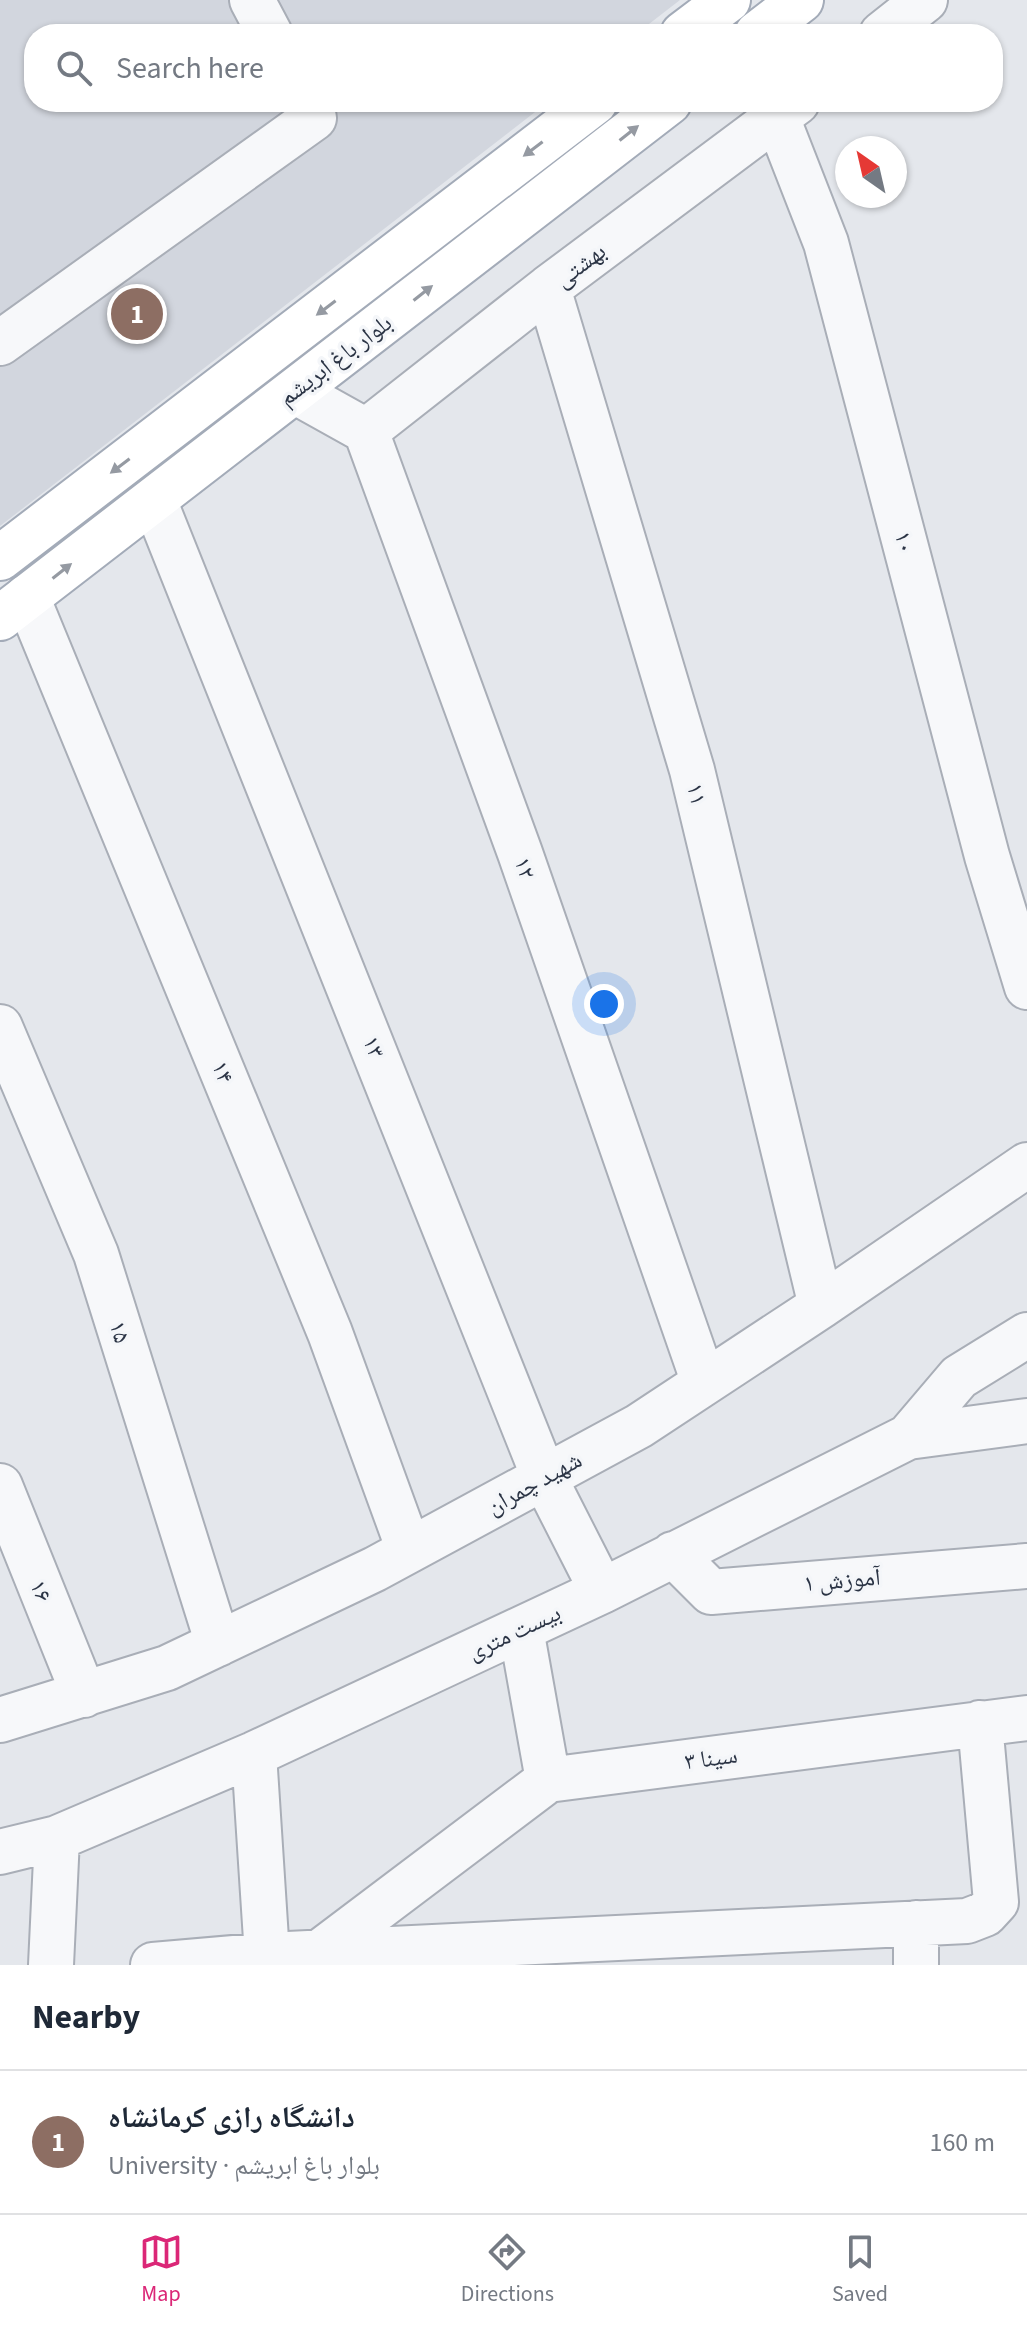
<!DOCTYPE html>
<meta charset="utf-8">
<style>
body{margin:0;font-family:"Source Sans 3","Noto Naskh Arabic",sans-serif;background:#f2f2f3;color:#1f2937}
.compass{position:absolute;left:835px;top:136px;width:72px;height:72px;border-radius:50%;background:#fff;box-shadow:0 2px 6px #0004;rotate:326deg}
.you{position:absolute;left:604px;top:1004px;width:28px;height:28px;margin:-20px;border:6px solid #fff;border-radius:50%;background:#1a73e8;box-shadow:0 0 0 12px #1a73e833}
.badge{display:grid;place-items:center;width:52px;height:52px;border-radius:50%;background:#db2777;color:#fff;font-size:26px;font-weight:700}
.pin{position:absolute;translate:-50% -50%;border:4px solid #fff;box-shadow:0 2px 8px #0006}
.list{margin:0;padding:0;list-style:none}
h2{display:flex;justify-content:space-between;align-items:center;height:104px;margin:0;padding:0 32px;font-size:34px}
h2 small{font-size:26px;font-weight:400;color:#747a83}
.list li{display:grid;grid-template-columns:52px 1fr auto;gap:24px;align-items:center;box-sizing:border-box;height:144px;padding:0 32px;border-top:2px solid #e0e1e3}
.list b{display:block;font-size:30px;white-space:nowrap}
.list p{margin:0;font-size:26px;white-space:nowrap;color:#747a83}
.list em{font-size:26px;font-style:normal;color:#747a83}
.icon{flex:none;width:44px;height:44px;fill:none;stroke:currentColor;stroke-width:2;stroke-linecap:round;stroke-linejoin:round}
.map{position:relative;flex:none;width:1027px;height:1965px;overflow:hidden}
.search{position:absolute;background:#fff;box-shadow:0 2px 6px #0004;left:24px;right:24px;top:24px;height:88px;display:flex;align-items:center;gap:20px;box-sizing:border-box;padding:0 28px;border-radius:32px;color:#747a83;font-size:30px}
.sheet{height:248px;background:#fff}
nav{display:flex;justify-content:space-around;align-items:center;box-sizing:border-box;height:112px;border-top:2px solid #e0e1e3;background:#fff;font-size:22px;color:#747a83}
nav a{display:grid;justify-items:center;gap:4px}
nav .on{color:#db2777}
.map>svg:first-child{display:block}
</style>
<div class="map">
<svg width="1027" height="1965" viewBox="0 0 1027 1965">
<rect width="100%" height="100%" fill="#e4e7ec"/>
<path fill="#d2d6de" d="M 0,0 L 680,0 L 636,34 L 34,34 L 34,102 L 548,102 L 0,526 Z"/>
<g fill="none" stroke-linecap="round" stroke-linejoin="round">
<defs>
<path id="minor" d="M 252,0 L 270,34
M 882,34 L 925,0
M 771,102 L 826,243 L 987,856 L 1027,987
M 548,288 L 692,770 L 821,1306
M 0,343 L 314,118 L 306,102
M 296,392 L 366,431 L 520,853 L 704,1383
M 366,431 L 548,288 L 797,102
M 154,500 L 544,1477 L 602,1591
M 27,597 L 330,1333 L 409,1550
M 0,1027 L 96,1254 L 218,1644
M 908,1437 L 959,1377 L 1027,1335
M 0,1486 L 84,1695
M 673,1554 L 711,1592 L 1027,1566
M 521,1629 L 548,1780 L 1027,1718
M 0,1720 L 167,1668 L 375,1569 L 639,1426 L 821,1306 L 1027,1165
M 254,1754 L 267,1955
M 0,1852 L 57,1838 L 254,1754 L 602,1591 L 908,1437 L 1027,1421
M 916,1923 L 916,1965
M 320,1959 L 320,1952 L 548,1780
M 51,1965 L 57,1838
M 153,1965 L 267,1955 L 967,1921 L 985,1914 L 996,1902 L 980,1723"/>
<path id="major" d="M 683,34 L 728,0
M 757,34 L 801,0
M 0,558 L 595,102
M 0,618 L 669,102"/>
</defs>
<use href="#minor" stroke="#a9aeb7" stroke-width="48"/>
<use href="#major" stroke="#a3abb8" stroke-width="48"/>
<use href="#minor" stroke="#f7f8fa" stroke-width="44"/>
<use href="#major" stroke="#fff" stroke-width="44"/>
</g>
<defs><path id="oneway-solid" d="M-6-.8H1V-3.2L6.5 0L1 3.2V.8H-6Z" transform="scale(2)"/></defs>
<g fill="#959aa2">
<use href="#oneway-solid" transform="translate(629 133) rotate(-38)"/>
<use href="#oneway-solid" transform="translate(533 149) rotate(143)"/>
<use href="#oneway-solid" transform="translate(423 293) rotate(-38)"/>
<use href="#oneway-solid" transform="translate(326 308) rotate(143)"/>
<use href="#oneway-solid" transform="translate(120 466) rotate(143)"/>
<use href="#oneway-solid" transform="translate(62 571) rotate(-38)"/>
</g>
<g text-anchor="middle" stroke-width="7" stroke-linejoin="round" paint-order="stroke">
<g font-size="24" fill="#2b3445" stroke="#f4f6f9">
<text transform="translate(580 265) rotate(-37)" y="8">بهشتی</text>
<text transform="translate(335 360) rotate(-37)" y="8">بلوار باغ ابریشم</text>
<text transform="translate(905 542) rotate(75)" y="8">۱۰</text>
<text transform="translate(697 794) rotate(76)" y="8">۱۱</text>
<text transform="translate(525 868) rotate(71)" y="8">۱۲</text>
<text transform="translate(374 1047) rotate(68)" y="8">۱۳</text>
<text transform="translate(223 1072) rotate(68)" y="8">۱۴</text>
<text transform="translate(120 1332) rotate(73)" y="8">۱۵</text>
<text transform="translate(534 1483) rotate(-29)" y="8">شهید چمران</text>
<text transform="translate(842 1580) rotate(-5)" y="8">آموزش ۱</text>
<text transform="translate(41 1591) rotate(67)" y="8">۱۶</text>
<text transform="translate(514 1632) rotate(-25)" y="8">بیست متری</text>
<text transform="translate(711 1758) rotate(-8)" y="8">سینا ۳</text>
</g>
</g>
</svg>
<svg class="compass" viewBox="-18 -18 36 36"><path d="M0-13l5 13h-10z" fill="#e53935"/><path d="M0 13l5-13h-10z" fill="#747a83"/></svg>
<div class="you"></div>
<div class="pin badge" style="left:137px;top:314px;background:#8d6e63">1</div>
<div class="search"><svg class="icon" aria-label="search" viewBox="0 0 24 24"><circle cx="10" cy="10" r="6"/><path d="M15 15l6 6"/></svg>Search here</div>
</div>
<section class="sheet">
<h2>Nearby<small></small></h2>
<ul class="list">
<li><span class="badge" style="background:#8d6e63">1</span><div><b>دانشگاه رازی کرمانشاه</b><p>University · بلوار باغ ابریشم</p></div><em>160 m</em></li>
</ul>
</section>
<nav>
<a class="on"><svg class="icon" aria-label="map" viewBox="0 0 24 24"><path d="M3 6l6-2 6 2 6-2v14l-6 2-6-2-6 2zM9 4v14M15 6v14"/></svg>Map</a>
<a><svg class="icon" aria-label="directions" viewBox="0 0 24 24"><path d="M12 3l9 9-9 9-9-9zM9 14v-3h6M13 9l2 2-2 2"/></svg>Directions</a>
<a><svg class="icon" aria-label="saved" viewBox="0 0 24 24"><path d="M7 4h10v16l-5-4-5 4z"/></svg>Saved</a>
</nav>
